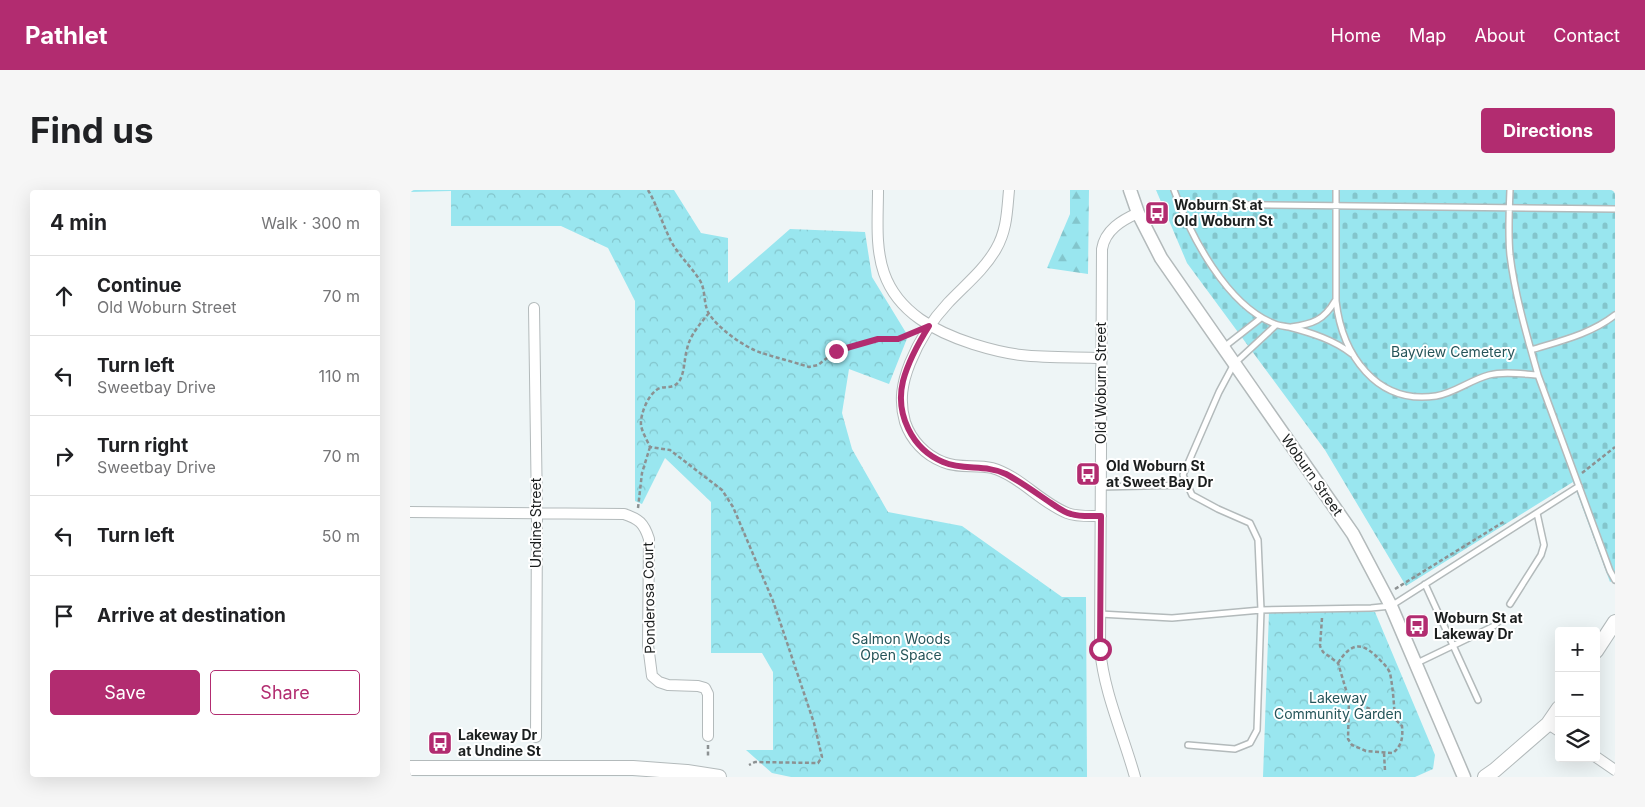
<!DOCTYPE html>
<meta charset="utf-8">
<style>
body{margin:0;font-family:Inter,sans-serif;background:#f6f6f6;color:#202124}
.controls{position:absolute;right:15px;bottom:15px;display:grid;overflow:hidden;border-radius:5px;box-shadow:0 5px 20px #0002}
.controls button{width:45px;height:45px;display:grid;place-items:center;padding:0;border:0;border-bottom:1px solid #e0e0e0;background:#fff;color:#202124;font:25px sans-serif}
.stop{position:absolute;width:15px;height:15px;margin:-11px;border:4px solid #b22c70;border-radius:50%;background:#fff}
.stop.end{background:#b22c70;border-color:#fff;box-shadow:0 1px 5px #0008}
.list{margin:0;padding:0;list-style:none}
h2{display:flex;justify-content:space-between;align-items:center;height:65px;margin:0;padding:0 20px;font-size:21px}
h2 small{font-size:16px;font-weight:400;color:#757577}
.list li{display:grid;grid-template-columns:32px 1fr auto;gap:15px;align-items:center;box-sizing:border-box;height:80px;padding:0 20px;border-top:1px solid #e0e0e0}
.list b{display:block;font-size:19px;white-space:nowrap}
.list p{margin:0;font-size:16px;white-space:nowrap;color:#757577}
.list em{font-size:16px;font-style:normal;color:#757577}
.actions{display:flex;gap:10px;padding:15px 20px}
.actions a{flex:1;padding:11px 0;border:1px solid #b22c70;border-radius:5px;text-align:center;font-size:18px;color:#b22c70}
.actions .main{background:#b22c70;color:#fff}
.icon{flex:none;width:28px;height:28px;fill:none;stroke:currentColor;stroke-width:2;stroke-linecap:round;stroke-linejoin:round}
.map{position:relative;flex:none;width:1205px;height:587px;overflow:hidden;border-radius:5px}
header{display:flex;align-items:center;gap:30px;box-sizing:border-box;height:70px;padding:0 25px;background:#b22c70;color:#fff}
header strong{font-size:24px}
nav{display:flex;gap:28px;margin-inline-start:auto;font-size:18px}
.intro{display:flex;align-items:center;justify-content:space-between;box-sizing:border-box;height:120px;padding:0 30px}
h1{margin:0;font-size:35px}
.button{padding:12px 22px;border-radius:5px;background:#b22c70;color:#fff;font-size:18px;font-weight:700}
main{display:flex;gap:30px;padding:0 30px}
aside{flex:1;background:#fff;border-radius:5px;box-shadow:0 5px 20px #0002}
.map>svg:first-child{display:block}
</style>
<header>
<strong>Pathlet</strong>
<nav><a>Home</a><a>Map</a><a>About</a><a>Contact</a></nav>
</header>
<div class="intro"><h1>Find us</h1><a class="button">Directions</a></div>
<main>
<aside>
<h2>4 min<small>Walk · 300 m</small></h2>
<ul class="list">
<li><svg class="icon" aria-label="ahead" viewBox="0 0 24 24"><path d="M12 20V5M6 11l6-6 6 6"/></svg><div><b>Continue</b><p>Old Woburn Street</p></div><em>70 m</em></li>
<li><svg class="icon" aria-label="left" viewBox="0 0 24 24"><path d="M17 20v-9H6M10 6l-5 5 5 5"/></svg><div><b>Turn left</b><p>Sweetbay Drive</p></div><em>110 m</em></li>
<li><svg class="icon" aria-label="right" viewBox="0 0 24 24"><path d="M7 20v-9h11M14 6l5 5-5 5"/></svg><div><b>Turn right</b><p>Sweetbay Drive</p></div><em>70 m</em></li>
<li><svg class="icon" aria-label="left" viewBox="0 0 24 24"><path d="M17 20v-9H6M10 6l-5 5 5 5"/></svg><div><b>Turn left</b></div><em>50 m</em></li>
<li><svg class="icon" aria-label="arrive" viewBox="0 0 24 24"><path d="M6 21V4h12l-3 4 3 4H6"/></svg><div><b>Arrive at destination</b></div></li>
</ul>
<div class="actions"><a class="main">Save</a><a>Share</a></div>
</aside>
<div class="map">
<svg width="1205" height="587" viewBox="0 0 1205 587">
<defs>
<pattern id="forest-firs" width="22" height="20" patternUnits="userSpaceOnUse" patternTransform="scale(1.25)"><rect width="22" height="20" fill="#99e6ef"/><path d="M5 1l3.5 6h-7zM16 11l3.5 6h-7z" fill="#83c5cc"/></pattern>
<pattern id="cemetery-stones" width="16" height="16" patternUnits="userSpaceOnUse" patternTransform="scale(1.25)"><rect width="16" height="16" fill="#99e6ef"/><path d="M2 7V4a2 2 0 0 1 4 0v3zM10 15v-3a2 2 0 0 1 4 0v3z" fill="#83c5cc"/></pattern>
<pattern id="park-crowns" width="20" height="18" patternUnits="userSpaceOnUse" patternTransform="scale(1.25)"><rect width="20" height="18" fill="#99e6ef"/><path d="M2 6a3 3 0 1 1 6 0M12 15a3 3 0 1 1 6 0" fill="none" stroke="#83c5cc"/></pattern>
</defs>
<rect width="100%" height="100%" fill="#eef5f6"/>
<path fill="url(#forest-firs)" d="M 660,0 L 679,0 L 678,84 L 637,78 L 660,24 Z"/>
<path fill="url(#cemetery-stones)" d="M 746,0 L 1205,0 L 1205,389 L 1200,392 L 1163,292 L 996,396 L 915,260 L 777,73 Z"/>
<path fill="url(#park-crowns)" d="M 0,0 L 264,0 L 291,43 L 318,48 L 318,93 L 380,39 L 455,42 L 462,87 L 498,146 L 479,194 L 439,179 L 432,223 L 442,259 L 478,322 L 552,336 L 652,407 L 676,407 L 677,587 L 381,587 L 362,583 L 336,560 L 363,560 L 363,482 L 352,463 L 301,463 L 301,312 L 255,268 L 232,314 L 225,311 L 225,111 L 198,58 L 151,36 L 41,36 L 41,1 L 0,2 Z
M 859,422 L 965,422 L 1025,565 L 1023,579 L 1005,587 L 853,587 Z"/>
<g fill="none" stroke-linecap="round" stroke-linejoin="round">
<defs>
<path id="service" d="M 764,0 C 780,45 817,116 865,134 C 869,136 875,136 879,137 C 902,143 924,150 942,164
M 926,0 L 926,111 C 932,164 966,215 1026,206 C 1045,203 1060,190 1079,185 C 1094,181 1112,184 1128,185 L 1200,381 L 1205,390
M 1100,0 C 1099,22 1098,44 1100,65 C 1105,106 1117,146 1128,185
M 769,14 L 1205,19
M 866,135 L 824,174 L 809,202 L 773,285 L 782,305 L 808,319 L 840,333 L 848,350 L 851,420 L 961,418 L 981,416 L 1169,296
M 881,137 C 903,134 914,130 925,111
M 814,157 L 851,128
M 1121,160 C 1150,151 1181,144 1205,125
M 691,297 L 778,295
M 1015,394 L 1068,510
M 1100,414 L 1131,365 L 1134,355 L 1127,323
M 690,424 L 762,428 L 851,420 L 847,540 L 840,553 L 825,559 L 778,555
M 1007,473 L 1084,436 L 1092,428"/>
<path id="minor" d="M 468,0 C 468,28 465,57 474,83 C 488,123 526,142 563,154 C 579,159 594,163 611,165 C 638,168 665,167 691,168
M 599,0 C 597,21 597,40 586,59 C 574,80 555,95 538,113 C 521,131 509,151 500,173 C 492,193 489,211 495,232 C 501,250 515,265 533,272 C 549,279 566,274 582,278 C 610,286 630,312 657,323 C 667,327 680,326 691,326
M 124,118 L 127,322 L 126,547
M 0,322 L 214,324 C 229,329 234,333 239,349 L 238,455 L 242,486 L 249,492 L 258,495 L 288,496 L 295,498 L 298,504 L 298,546
M 1138,534 L 1149,541
M 1186,567 L 1205,580
M 725,587 C 713,544 694,503 690,459 L 692,59 C 695,40 712,30 728,23"/>
<path id="tertiary" d="M 720,0 L 728,23 L 751,68 L 943,344 L 981,416 L 1054,587"/>
<path id="secondary" d="M 1186,461 L 1205,432
M 0,578 L 223,578 L 277,582 L 309,587
M 1075,587 L 1085,580 L 1138,534 L 1149,518"/>
</defs>
<use href="#service" stroke="#b3babb" stroke-width="8"/>
<use href="#minor" stroke="#b3babb" stroke-width="12"/>
<use href="#tertiary" stroke="#b3babb" stroke-width="15"/>
<use href="#secondary" stroke="#b3babb" stroke-width="16"/>
<path stroke="#8c9192" stroke-width="2.5" stroke-dasharray="4 2.5" stroke-linecap="butt" d="M 238,0 C 247,15 252,33 260,49 C 267,64 280,75 289,89 C 296,99 293,111 298,122 C 306,137 335,158 352,163 C 367,168 384,172 399,177 L 408,175 L 426,161 L 439,157 L 468,149 L 488,149 L 502,144
M 299,123 C 290,134 280,145 277,159 C 274,170 275,180 270,190 C 264,199 258,196 250,198 C 239,202 230,224 231,235 C 232,242 237,250 240,257 L 260,260 L 312,300 L 323,317 L 363,411 L 404,533 L 412,567 L 408,573 L 345,572 L 339,575
M 1172,283 L 1205,257
M 228,318 L 232,283 L 240,257
M 985,399 L 1095,331
M 912,428 L 910,456 L 913,462 L 928,473 L 939,510 L 938,549 L 942,555 L 956,561 L 983,563 C 992,555 993,548 992,536 L 986,530 L 939,510
M 928,473 C 942,451 953,452 970,470 C 974,474 978,478 980,483 C 983,498 984,514 985,530
M 298,555 L 298,568
M 974,563 L 975,581"/>
<use href="#service" stroke="#fff" stroke-width="5"/>
<use href="#minor" stroke="#fff" stroke-width="10"/>
<use href="#tertiary" stroke="#fff" stroke-width="12"/>
<use href="#secondary" stroke="#fff" stroke-width="14"/>
</g>
<g fill="none" stroke-linecap="round" stroke-linejoin="round">
<path stroke="#b22c70" stroke-width="6" d="M 426,161 L 468,149 L 488,149 L 519,136 C 509,152 498,172 493,191 C 485,224 502,259 533,272 C 554,281 575,274 596,284 C 611,292 626,303 641,313 C 647,317 653,322 661,324 C 670,327 681,326 691,326 L 690,459"/>
</g>
<defs>
<symbol id="bus-square" viewBox="-11 -11 22 22"><rect x="-9" y="-9" width="18" height="18" rx="4" fill="#b22c70" stroke="#fff"/><path d="M-5-6H5V4H4V6H2V4H-2V6H-4V4H-5ZM-3.5-4V0h7V-4ZM-3.5 1.2v1.5H-2V1.2ZM2 1.2v1.5H3.5V1.2Z" fill="#fff"/></symbol>
</defs>
<g fill-rule="evenodd">
<use href="#bus-square" x="733" y="9" width="28" height="28"/>
<use href="#bus-square" x="664" y="270" width="28" height="28"/>
<use href="#bus-square" x="993" y="422" width="28" height="28"/>
<use href="#bus-square" x="16" y="539" width="28" height="28"/>
</g>
<g text-anchor="middle" stroke-width="4" stroke-linejoin="round" paint-order="stroke">
<g font-size="14" font-weight="bold" fill="#1b1e1e" stroke="#fff" text-anchor="start">
<text x="764" y="20">Woburn St at<tspan x="764" dy="16">Old Woburn St</tspan></text>
<text x="696" y="281">Old Woburn St<tspan x="696" dy="16">at Sweet Bay Dr</tspan></text>
<text x="1024" y="433">Woburn St at<tspan x="1024" dy="16">Lakeway Dr</tspan></text>
<text x="48" y="550">Lakeway Dr<tspan x="48" dy="16">at Undine St</tspan></text>
</g>
<g font-size="14" fill="#26555a" stroke="#fff">
<text x="1043" y="167">Bayview Cemetery</text>
<text x="491" y="454">Salmon Woods<tspan x="491" dy="16">Open Space</tspan></text>
<text x="928" y="513">Lakeway<tspan x="928" dy="16">Community Garden</tspan></text>
</g>
<g font-size="14" fill="#1b1e1e" stroke="#fff">
<text transform="translate(691 193) rotate(-90)" y="5">Old Woburn Street</text>
<text transform="translate(902 285) rotate(55)" y="5">Woburn Street</text>
<text transform="translate(126 333) rotate(-90)" y="5">Undine Street</text>
<text transform="translate(239 408) rotate(-91)" y="5">Ponderosa Court</text>
</g>
</g>
</svg>
<div class="controls">
<button>+</button>
<button>−</button>
<button><svg class="icon" aria-label="layers" viewBox="0 0 24 24"><path d="M12 4l9 5-9 5-9-5zM3 14l9 5 9-5"/></svg></button>
</div>
<div class="stop" style="left:690px;top:459px"></div>
<div class="stop end" style="left:426px;top:161px"></div>
</div>
</main>
